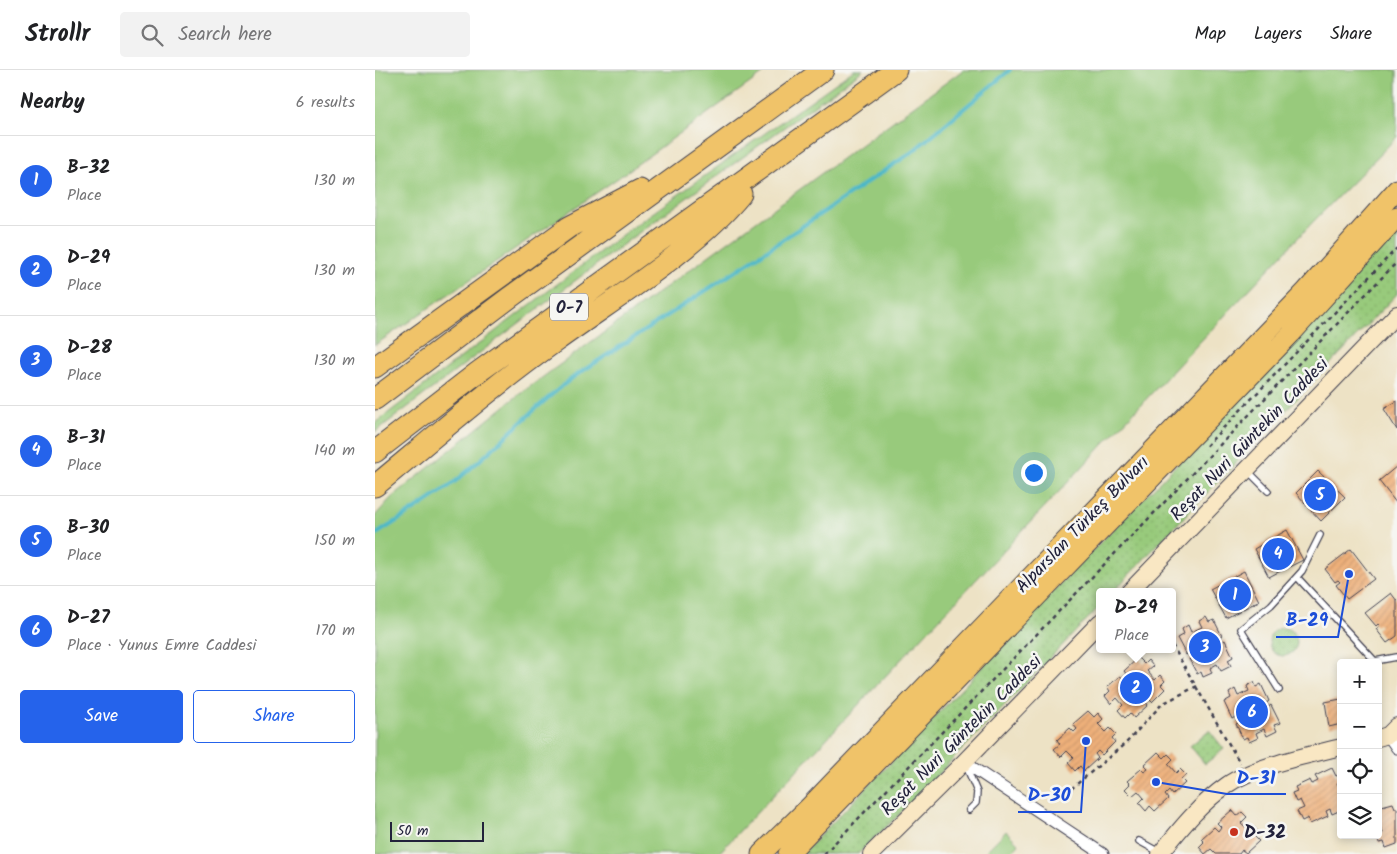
<!DOCTYPE html>
<meta charset="utf-8">
<style>
body{margin:0;font-family:Kalam,sans-serif;background:#f2f2f2;color:#202124}
.controls{position:absolute;right:15px;bottom:15px;display:grid;overflow:hidden;border-radius:5px;box-shadow:0 2px 8px #0003}
.controls button{width:45px;height:45px;display:grid;place-items:center;padding:0;border:0;border-bottom:1px solid #e0e0e0;background:#fff;color:#202124;font:25px sans-serif}
.scale{position:absolute;left:15px;bottom:12px;width:94px;box-sizing:border-box;padding-left:5px;border:2px solid #22223b;border-top:0;font-size:14px;line-height:18px;white-space:nowrap;color:#22223b;-webkit-text-stroke:4px #f6f6f2;paint-order:stroke}
.you{position:absolute;left:658px;top:402px;width:18px;height:18px;margin:-12px;border:4px solid #fff;border-radius:50%;background:#1a73e8;box-shadow:0 0 0 8px #1a73e833}
.badge{display:grid;place-items:center;width:32px;height:32px;border-radius:50%;background:#2563eb;color:#fff;font-size:16px;font-weight:700}
.pin{position:absolute;translate:-50% -50%;border:2px solid #fff;box-shadow:0 1px 5px #0006}
.popup{position:absolute;left:721px;top:518px;width:80px;height:65px;box-sizing:border-box;display:grid;place-content:center;border-radius:5px;background:#fff;filter:drop-shadow(0 1px 4px #0005);font-size:16px;white-space:nowrap;color:#757577}
.popup b{font-size:19px;color:#202124}
.popup::after{content:'';position:absolute;left:50%;top:100%;margin-left:-10px;border:10px solid transparent;border-top-color:#fff}
.list{margin:0;padding:0;list-style:none}
h2{display:flex;justify-content:space-between;align-items:center;height:65px;margin:0;padding:0 20px;font-size:21px}
h2 small{font-size:16px;font-weight:400;color:#757577}
.list li{display:grid;grid-template-columns:32px 1fr auto;gap:15px;align-items:center;box-sizing:border-box;height:90px;padding:0 20px;border-top:1px solid #e0e0e0}
.list b{display:block;font-size:19px;white-space:nowrap}
.list p{margin:0;font-size:16px;white-space:nowrap;color:#757577}
.list em{font-size:16px;font-style:normal;color:#757577}
.actions{display:flex;gap:10px;padding:15px 20px}
.actions a{flex:1;padding:11px 0;border:1px solid #2563eb;border-radius:5px;text-align:center;font-size:18px;color:#2563eb}
.actions .main{background:#2563eb;color:#fff}
.icon{flex:none;width:28px;height:28px;fill:none;stroke:currentColor;stroke-width:2;stroke-linecap:round;stroke-linejoin:round}
.map{position:relative;flex:none;width:1022px;height:784px;overflow:hidden}
header{display:flex;align-items:center;gap:30px;box-sizing:border-box;height:70px;padding:0 25px;background:#fff;border-bottom:1px solid #e0e0e0}
header strong{font-size:24px}
nav{display:flex;gap:28px;margin-inline-start:auto;font-size:18px}
.search{width:350px;height:45px;background:#f2f2f2;display:flex;align-items:center;gap:12px;box-sizing:border-box;padding:0 18px;border-radius:5px;color:#757577;font-size:19px}
main{display:flex}
aside{flex:1;background:#fff}
.map>svg:first-child{display:block}
</style>
<header>
<strong>Strollr</strong>
<div class="search"><svg class="icon" aria-label="search" viewBox="0 0 24 24"><circle cx="10" cy="10" r="6"/><path d="M15 15l6 6"/></svg>Search here</div>
<nav><a>Map</a><a>Layers</a><a>Share</a></nav>
</header>
<main>
<aside>
<h2>Nearby<small>6 results</small></h2>
<ul class="list">
<li><span class="badge">1</span><div><b>B-32</b><p>Place</p></div><em>130 m</em></li>
<li><span class="badge">2</span><div><b>D-29</b><p>Place</p></div><em>130 m</em></li>
<li><span class="badge">3</span><div><b>D-28</b><p>Place</p></div><em>130 m</em></li>
<li><span class="badge">4</span><div><b>B-31</b><p>Place</p></div><em>140 m</em></li>
<li><span class="badge">5</span><div><b>B-30</b><p>Place</p></div><em>150 m</em></li>
<li><span class="badge">6</span><div><b>D-27</b><p>Place · Yunus Emre Caddesi</p></div><em>170 m</em></li>
</ul>
<div class="actions"><a class="main">Save</a><a>Share</a></div>
</aside>
<div class="map">
<svg width="1022" height="784" viewBox="0 0 1022 784">
<defs>
<pattern id="park-dots" width="8" height="8" patternUnits="userSpaceOnUse" patternTransform="scale(1.25)"><rect width="8" height="8" fill="#98ca7b"/><path d="M2 2h.1M6 6h.1" fill="none" stroke="#83ad6b" stroke-width="1.8" stroke-linecap="round"/></pattern>
<pattern id="building-hatch" width="6" height="6" patternUnits="userSpaceOnUse" patternTransform="scale(1.25)"><rect width="6" height="6" fill="#eeb07a"/><path d="M-1 1l2-2M0 6l6-6M5 7l2-2" fill="none" stroke="#cc976a"/></pattern>
</defs>
<rect width="100%" height="100%" fill="#f6f6f2"/>
<filter id="ink" filterUnits="userSpaceOnUse"><feTurbulence type="fractalNoise" baseFrequency=".02" numOctaves="2"/><feDisplacementMap in="SourceGraphic" scale="10" xChannelSelector="R" yChannelSelector="G"/><feConvolveMatrix kernelMatrix="1 2 1 2 8 2 1 2 1" color-interpolation-filters="sRGB"/></filter>
<filter id="wash" filterUnits="userSpaceOnUse"><feTurbulence type="fractalNoise" baseFrequency=".0096" numOctaves="4" result="noise"/><feDisplacementMap in="SourceGraphic" scale="20" xChannelSelector="R" yChannelSelector="G"/><feGaussianBlur stdDeviation="1.12" result="paint"/><feColorMatrix in="noise" values="0 0 0 0 0 0 0 0 0 0 0 0 0 0 0 0 0 1.4 0 .05"/><feComposite in="paint" operator="in"/></filter>
<g filter="url(#wash)">
<rect width="100%" height="100%" fill="#ede2c5"/>
<path fill="#98ca7b" stroke="#5d765b" d="M 0,0 L 393,0 L 243,108 L 0,275 Z
M 479,0 L 488,0 L 258,167 L 0,362 L 0,353 L 252,161 Z
M 588,0 L 1022,0 L 1022,67 L 936,154 L 343,784 L 0,784 L 0,446 L 16,428 L 142,326 Z
M 631,761 L 644,774 L 634,784 L 608,784 Z"/>
<path fill="url(#park-dots)" stroke="#5d765b" d="M 1022,159 L 1022,224 L 751,508 L 738,522 L 725,522 L 725,536 L 532,737 L 483,784 L 427,784 L 543,665 L 685,514 L 858,337 Z
M894 572a14 14 0 1 1 28 0a14 14 0 1 1-28 0Z
M 834,660 L 849,679 L 830,694 L 815,676 Z"/>
<g fill="none" stroke-linecap="round" stroke-linejoin="round">
<path stroke="#4bb7c8" stroke-width="4" d="M 0,465 C 26,448 52,433 77,414 C 120,380 156,339 200,306 L 376,191 L 537,82 L 635,0"/>
</g>
<g id="blocks">
<path fill="url(#building-hatch)" d="M 1022,331 L 1022,360 L 1009,339 Z
M 1022,396 L 1022,434 L 1004,411 Z
M 943,401 L 970,427 L 946,451 L 934,438 L 937,435 L 935,433 L 932,435 L 921,423 Z
M 912,460 L 928,490 L 912,498 L 910,495 L 908,496 L 909,499 L 894,507 L 879,479 Z
M 976,479 L 999,509 L 972,529 L 961,515 L 965,512 L 963,510 L 960,512 L 950,499 Z
M 869,501 L 884,531 L 868,539 L 866,535 L 864,537 L 866,540 L 851,548 L 835,519 Z
M 1016,523 L 1022,531 L 1022,566 L 1012,573 L 1001,559 L 1005,556 L 1003,554 L 1001,556 L 990,543 Z
M 831,547 L 834,552 L 839,550 L 847,566 L 843,569 L 845,573 L 850,570 L 858,587 L 853,590 L 856,596 L 846,601 L 842,594 L 835,598 L 837,603 L 828,607 L 826,602 L 822,604 L 814,589 L 818,587 L 816,582 L 811,585 L 802,568 L 809,564 L 807,559 L 813,555 L 816,562 L 827,557 L 824,551 Z
M 763,588 L 769,594 L 773,590 L 778,596 L 772,601 L 780,610 L 785,605 L 790,611 L 786,615 L 790,619 L 777,632 L 773,628 L 770,631 L 773,635 L 759,648 L 755,643 L 750,648 L 743,640 L 748,635 L 742,628 L 736,634 L 730,626 L 735,621 L 732,617 L 745,606 L 749,609 L 753,606 L 749,601 Z
M 879,612 L 881,617 L 886,614 L 894,631 L 890,634 L 892,638 L 896,635 L 905,653 L 899,655 L 902,661 L 892,666 L 889,659 L 881,663 L 883,668 L 874,672 L 872,667 L 868,669 L 861,654 L 865,651 L 862,646 L 857,649 L 849,632 L 856,628 L 854,623 L 860,619 L 863,626 L 874,621 L 872,616 Z
M 966,629 L 966,654 L 954,657 L 950,632 Z
M 713,641 L 719,647 L 723,643 L 728,649 L 723,654 L 731,662 L 735,658 L 741,664 L 737,668 L 740,672 L 727,685 L 723,681 L 720,684 L 723,688 L 709,701 L 705,696 L 700,701 L 693,693 L 699,688 L 692,681 L 686,687 L 679,679 L 685,674 L 682,670 L 695,658 L 699,662 L 702,659 L 698,654 Z
M 783,682 L 789,688 L 793,684 L 798,689 L 793,694 L 801,703 L 805,699 L 811,705 L 806,709 L 810,713 L 797,725 L 794,721 L 790,725 L 793,729 L 780,741 L 775,736 L 771,741 L 764,733 L 769,728 L 763,721 L 757,726 L 750,719 L 755,714 L 752,711 L 766,699 L 769,702 L 773,699 L 769,695 Z
M 957,698 L 961,706 L 966,704 L 966,712 L 962,713 L 966,720 L 966,740 L 957,744 L 955,739 L 951,741 L 953,746 L 935,754 L 933,748 L 927,751 L 922,741 L 929,738 L 925,730 L 921,732 L 917,723 L 922,721 L 920,717 L 935,710 L 937,714 L 943,711 L 940,706 Z
M 1018,733 L 1020,738 L 1022,738 L 1022,774 L 1011,778 L 1009,772 L 1004,773 L 1001,765 L 1008,763 L 1003,752 L 1003,737 Z
M 857,740 L 862,746 L 867,742 L 872,747 L 866,753 L 875,761 L 879,757 L 884,763 L 880,767 L 884,771 L 871,783 L 867,780 L 864,784 L 841,784 L 836,779 L 830,784 L 824,777 L 829,772 L 826,769 L 839,757 L 843,761 L 846,757 L 842,753 Z"/>
</g>
</g>
<g filter="url(#ink)">
<use href="#blocks" fill-opacity="0" stroke="#403f50" stroke-width="1"/>
<g fill="none" stroke-linecap="round" stroke-linejoin="round">
<defs>
<path id="lane" d="M 873,401 L 893,421
M 922,507 L 1000,591 L 1022,587
M 904,620 L 866,559 L 896,535 L 927,501 L 945,465
M 591,696 L 602,722 L 601,733 L 594,740
M 764,771 L 784,782"/>
<path id="street" d="M 1013,665 L 1022,678
M 589,692 L 728,784"/>
<path id="secondary" d="M 754,522 L 1022,244
M 1003,668 L 1013,665 L 1022,656
M 496,784 L 589,692 L 725,552
M 785,784 C 805,759 826,733 852,715 C 879,696 934,685 966,677"/>
<path id="primary" d="M 386,784 L 434,737 L 931,221 L 1022,119
M 413,784 L 916,264 L 1022,147"/>
<path id="highway" d="M 0,297 L 194,157 L 265,120
M 0,329 L 134,228 L 448,0
M 0,382 L 102,303 L 521,0
M 0,416 C 59,367 118,316 181,271 C 239,229 321,179 366,124"/>
</defs>
<use href="#lane" stroke="#403f50" stroke-width="8"/>
<use href="#street" stroke="#403f50" stroke-width="13"/>
<use href="#secondary" stroke="#403f50" stroke-width="18"/>
<use href="#primary" stroke="#403f50" stroke-width="21"/>
<use href="#highway" stroke="#403f50" stroke-width="23"/>
<path stroke="#403f50" stroke-width="2.5" stroke-dasharray="4 4" stroke-linecap="butt" d="M 831,376 L 1022,178
M 797,575 L 865,693
M 690,724 L 752,672 L 787,634 L 822,616
M 449,784 L 1022,192"/>
<use href="#lane" stroke="#fff" stroke-width="5.5"/>
<use href="#street" stroke="#fff" stroke-width="11"/>
<use href="#secondary" stroke="#f9e7c3" stroke-width="16"/>
<use href="#primary" stroke="#f0c369" stroke-width="19"/>
<use href="#highway" stroke="#f0c369" stroke-width="21"/>
</g>
</g>
<circle fill="#c8321e" stroke="#f6f6f2" stroke-width="2" cx="859" cy="762" r="5"/>
<g text-anchor="middle" stroke-width="5" stroke-linejoin="round" paint-order="stroke">
<rect fill="#f6f6f2" stroke="#626272" stroke-width="1" x="175" y="223.5" width="38" height="27" rx="4"/>
<g font-size="16" font-weight="bold" fill="#22223b">
<text x="194" y="243">O-7</text>
</g>
<g font-size="18" fill="#22223b" stroke="#f6f6f2">
<text transform="translate(874 369) rotate(-46)" y="6">Reşat Nuri Güntekin Caddesi</text>
<text transform="translate(707 454) rotate(-46)" y="6">Alparslan Türkeş Bulvarı</text>
<text transform="translate(586 665) rotate(-45)" y="6">Reşat Nuri Güntekin Caddesi</text>
</g>
<g font-size="18" font-weight="bold" fill="#22223b" stroke="#f6f6f2" text-anchor="start">
<text x="869" y="768">D-32</text>
</g>
</g>
<path fill="none" stroke="#1d4ed8" stroke-width="2" d="M974 504L963 567H901M781 712L852 724H911M711 671L706 742H643"/>
<g fill="#1d4ed8" stroke="#f6f6f2" stroke-width="2">
<circle cx="974" cy="504" r="5"/>
<circle cx="781" cy="712" r="5"/>
<circle cx="711" cy="671" r="5"/>
</g>
<g font-size="19" text-anchor="middle" font-weight="bold" fill="#1d4ed8" stroke="#f6f6f2" stroke-width="5" stroke-linejoin="round" paint-order="stroke">
<text x="932" y="556">B-29</text>
<text x="881" y="714">D-31</text>
<text x="674" y="731">D-30</text>
</g>
</svg>
<div class="controls">
<button>+</button>
<button>−</button>
<button><svg class="icon" aria-label="locate" viewBox="0 0 24 24"><circle cx="12" cy="12" r="6"/><path d="M12 2v4M12 18v4M2 12h4M18 12h4"/></svg></button>
<button><svg class="icon" aria-label="layers" viewBox="0 0 24 24"><path d="M12 4l9 5-9 5-9-5zM3 14l9 5 9-5"/></svg></button>
</div>
<div class="scale">50 m</div>
<div class="you"></div>
<div class="pin badge" style="left:860px;top:525px">1</div>
<div class="pin badge" style="left:761px;top:618px">2</div>
<div class="popup"><b>D-29</b>Place</div>
<div class="pin badge" style="left:830px;top:577px">3</div>
<div class="pin badge" style="left:903px;top:484px">4</div>
<div class="pin badge" style="left:945px;top:425px">5</div>
<div class="pin badge" style="left:877px;top:642px">6</div>
</div>
</main>
